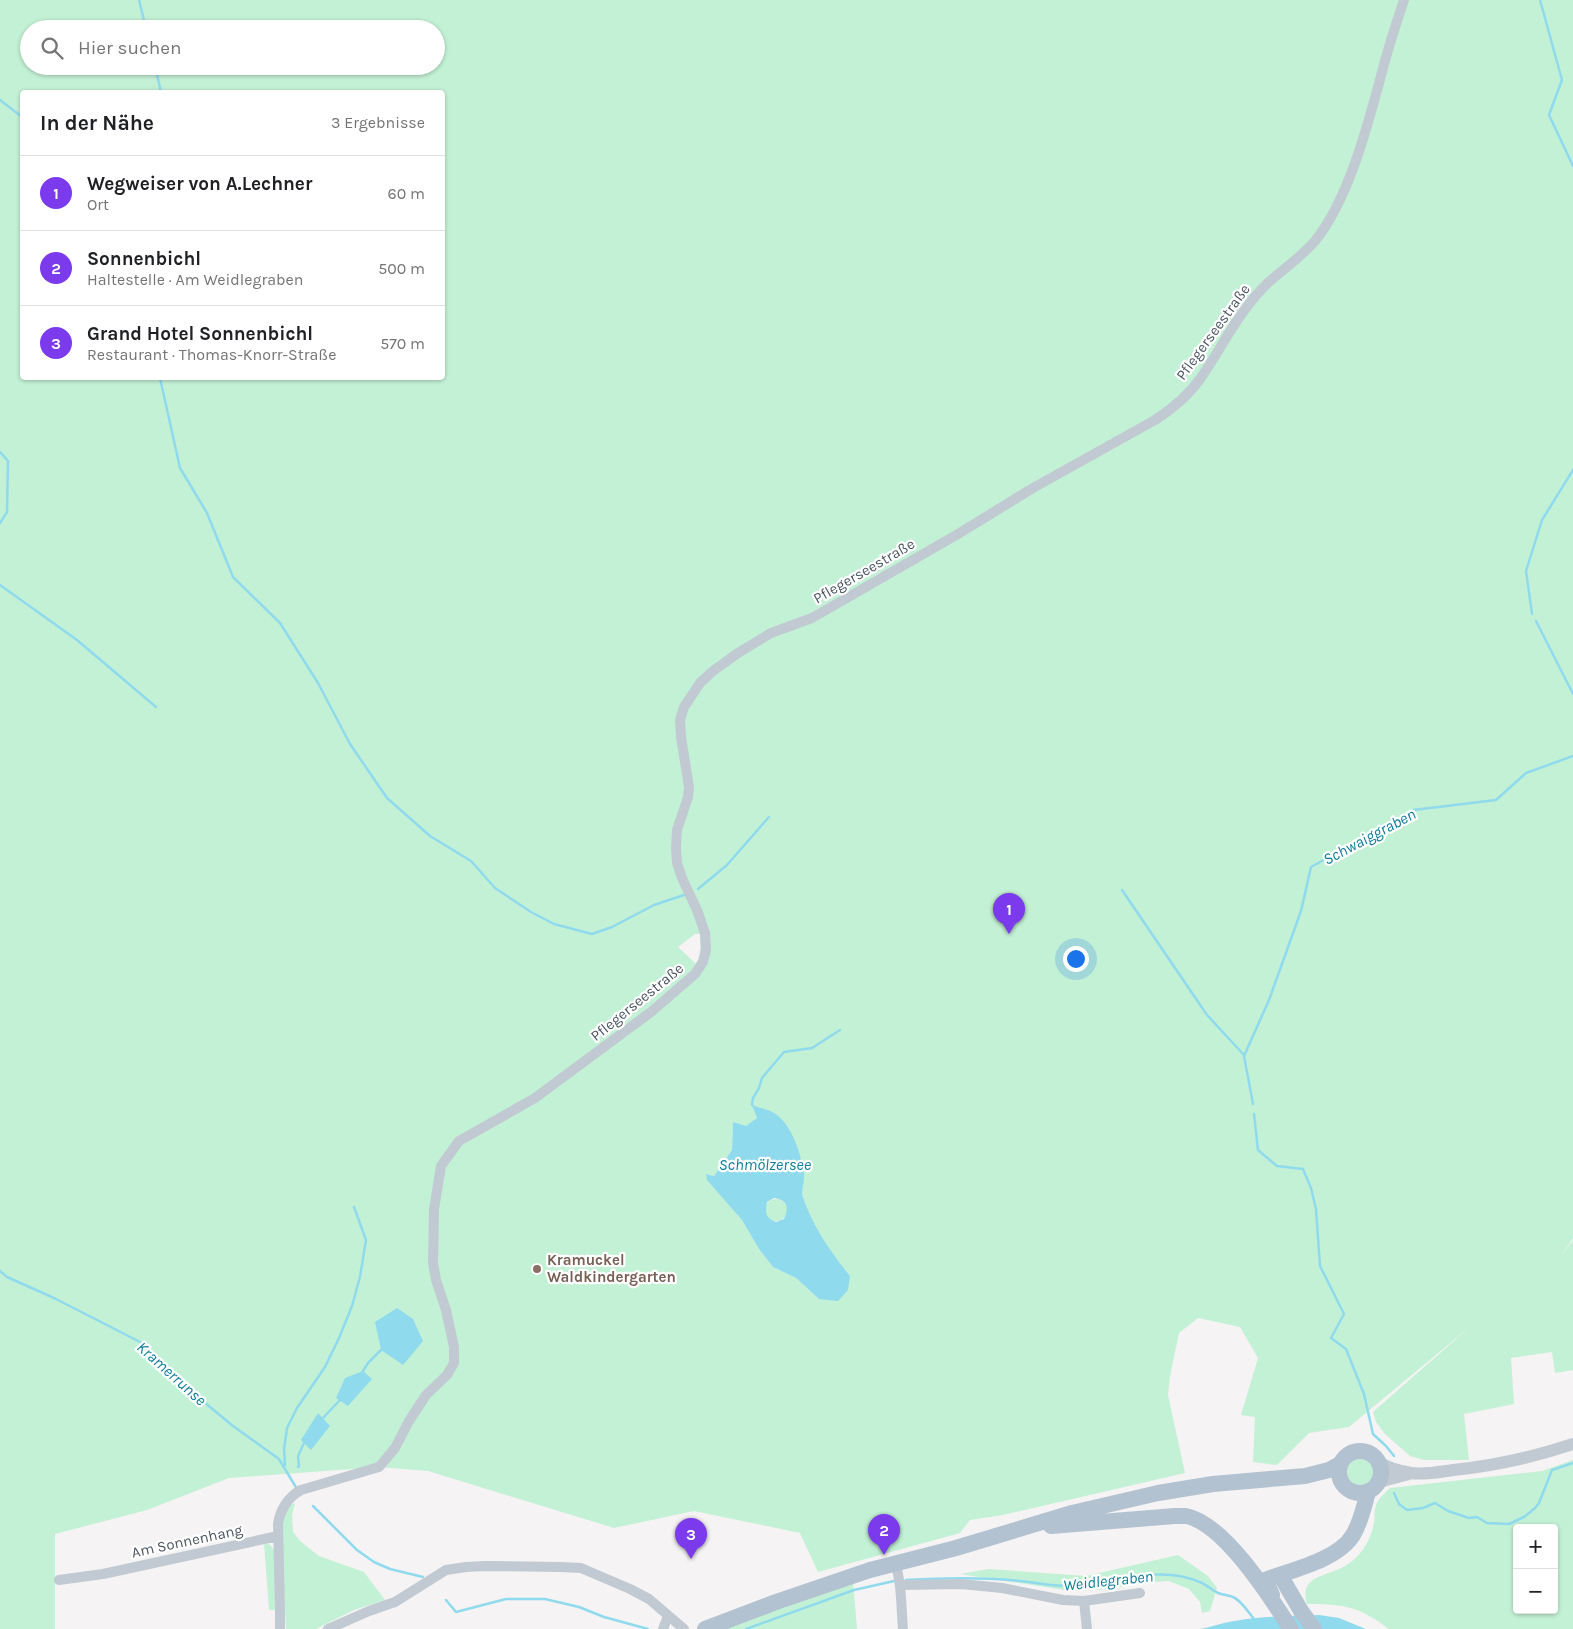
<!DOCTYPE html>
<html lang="de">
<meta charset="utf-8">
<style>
body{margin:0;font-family:Karla,sans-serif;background:#f2f2f2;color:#202124}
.controls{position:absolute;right:15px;bottom:15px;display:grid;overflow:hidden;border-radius:5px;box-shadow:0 1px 4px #0004}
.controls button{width:45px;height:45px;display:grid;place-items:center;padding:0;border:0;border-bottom:1px solid #e0e0e0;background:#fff;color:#202124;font:25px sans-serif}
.you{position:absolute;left:1075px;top:958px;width:18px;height:18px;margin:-12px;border:4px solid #fff;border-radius:50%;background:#1a73e8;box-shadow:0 0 0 8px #1a73e833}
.badge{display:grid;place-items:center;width:32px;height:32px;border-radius:50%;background:#7c3aed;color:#fff;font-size:16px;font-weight:700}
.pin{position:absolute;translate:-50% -41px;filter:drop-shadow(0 1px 2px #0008)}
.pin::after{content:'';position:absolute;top:26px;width:18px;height:15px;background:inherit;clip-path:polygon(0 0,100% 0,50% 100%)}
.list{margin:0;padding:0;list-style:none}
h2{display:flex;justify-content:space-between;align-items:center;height:65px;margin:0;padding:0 20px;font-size:21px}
h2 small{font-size:16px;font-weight:400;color:#757577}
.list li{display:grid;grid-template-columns:32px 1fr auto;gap:15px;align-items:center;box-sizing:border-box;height:75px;padding:0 20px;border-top:1px solid #e0e0e0}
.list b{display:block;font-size:19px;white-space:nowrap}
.list p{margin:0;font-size:16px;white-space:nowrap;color:#757577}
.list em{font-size:16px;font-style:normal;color:#757577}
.icon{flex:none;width:28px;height:28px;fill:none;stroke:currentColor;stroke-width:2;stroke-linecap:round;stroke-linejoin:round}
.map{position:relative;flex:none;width:1573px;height:1629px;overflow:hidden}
.search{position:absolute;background:#fff;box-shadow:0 1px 4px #0004;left:20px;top:20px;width:425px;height:55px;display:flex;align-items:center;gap:12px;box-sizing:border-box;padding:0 18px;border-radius:28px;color:#757577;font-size:19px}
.panel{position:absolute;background:#fff;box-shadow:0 1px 4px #0004;left:20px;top:90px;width:425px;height:290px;border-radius:5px}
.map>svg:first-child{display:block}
</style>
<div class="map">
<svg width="1573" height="1629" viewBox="0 0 1573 1629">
<rect width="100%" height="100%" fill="#f5f3f3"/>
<path fill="#c3f1d5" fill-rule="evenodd" d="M 0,0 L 1573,0 L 1573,1238 L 1561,1256 L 1573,1240 L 1573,1370 L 1555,1373 L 1552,1352 L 1511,1358 L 1514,1404 L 1464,1414 L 1469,1460 L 1424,1460 L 1410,1456 L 1385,1434 L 1376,1422 L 1373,1412 L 1472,1325 L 1349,1427 L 1309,1433 L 1277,1465 L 1253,1462 L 1255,1417 L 1241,1415 L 1258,1358 L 1240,1327 L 1198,1318 L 1179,1333 L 1170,1376 L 1168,1395 L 1185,1473 L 1003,1515 L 970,1520 L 960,1533 L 818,1572 L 800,1533 L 694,1511 L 614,1528 L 428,1471 L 379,1467 L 229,1478 L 147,1510 L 55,1534 L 55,1629 L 0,1629 ZM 29,29 L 436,29 L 436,66 L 29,66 ZM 22,92 L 442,92 L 442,378 L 22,378 ZM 695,934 L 700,934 C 701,945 701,955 696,964 L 678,947 ZM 753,1106 L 804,1175 C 803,1181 802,1189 803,1195 C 809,1225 831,1252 850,1276 L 819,1299 L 796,1278 L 773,1267 L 759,1249 L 742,1220 L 707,1174 L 714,1176 L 732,1150 L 733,1122 L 747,1127 L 757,1118 Z
M765 1210a11 11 0 1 1 22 0a11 11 0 1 1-22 0Z
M1342 1473a17 17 0 1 1 34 0a17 17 0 1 1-34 0Z
M 1573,1460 L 1573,1629 L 1389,1629 C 1359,1606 1343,1604 1307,1604 C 1297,1573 1333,1577 1351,1562 C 1363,1553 1372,1537 1374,1522 C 1375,1516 1374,1508 1377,1503 C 1379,1498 1386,1492 1390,1488 L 1542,1471 ZM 1517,1528 L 1554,1528 L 1554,1610 L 1517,1610 Z
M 295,1503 L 292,1515 L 293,1532 L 300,1541 L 319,1556 L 364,1572 L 385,1600 L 354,1610 L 316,1629 L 286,1629 L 281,1524 C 283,1516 286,1506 295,1503 Z
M 264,1543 L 267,1543 L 270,1545 L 274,1550 L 276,1610 L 269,1610 Z
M 1178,1555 L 1208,1576 L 1217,1588 L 1210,1611 L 1202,1613 L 1200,1602 L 1189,1589 L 1169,1581 L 1139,1583 L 1110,1589 L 1071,1591 L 960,1574 L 989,1569 L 1086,1576 Z
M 853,1582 L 857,1629 L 705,1629 Z"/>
<path fill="#90daee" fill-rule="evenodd" d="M 752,1105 C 759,1108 768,1109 774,1113 C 792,1124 801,1154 804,1174 C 805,1181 801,1189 803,1197 C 813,1227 830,1251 850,1276 L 848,1290 L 838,1301 L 819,1299 L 796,1278 L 773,1267 L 759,1249 L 742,1220 L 707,1180 L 706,1174 L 714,1176 L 732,1150 L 733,1122 L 746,1126 L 757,1118 ZM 774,1198 C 788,1200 789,1208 784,1219 L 776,1222 C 765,1217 765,1213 767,1202 Z
M 397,1308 L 413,1319 L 423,1341 L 403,1365 L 381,1350 L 375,1322 Z
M 363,1371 L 372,1379 L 348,1406 L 336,1398 L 345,1378 Z
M 318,1413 L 330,1426 L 311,1450 L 301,1440 Z
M 1319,1615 L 1339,1618 L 1366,1629 L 1200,1629 C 1211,1627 1222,1623 1234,1621 C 1262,1616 1291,1616 1319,1615 Z"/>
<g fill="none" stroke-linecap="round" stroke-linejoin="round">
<path stroke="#90daee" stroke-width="2.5" d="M 139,0 L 146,29
M 1540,0 L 1562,80 L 1549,115 L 1573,166
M 155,66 L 161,92
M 0,100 L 22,117
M 160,378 L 180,468 L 207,513 L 233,577 L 280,623 L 318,683 L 350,744 L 387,798 L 430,836 L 471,861 L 495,888 L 531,912 L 554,924 L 592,934 L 612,927 L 654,905 L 684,895
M 0,452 L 8,461 L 7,512 L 0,523
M 0,585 L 77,640 L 156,707
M 1532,614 L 1526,571 L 1542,520 L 1573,470
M 1536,621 L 1573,694
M 698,889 L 727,865 L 769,817
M 1122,890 L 1207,1015 L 1244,1055
M 1253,1104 L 1244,1056 L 1269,1000 L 1301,911 L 1311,867 L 1413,810 L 1496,800 L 1526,773 L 1573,756
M 752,1105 L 753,1098 L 759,1088 L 762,1078 L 784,1052 L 812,1048 L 840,1030
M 1254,1114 L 1258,1150 L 1277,1166 L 1303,1169 L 1311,1188 L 1316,1209 L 1320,1266 L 1344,1314 L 1331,1338 L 1346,1349 L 1364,1394 L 1373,1434 L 1386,1446 L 1394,1456
M 0,1271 L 7,1277 L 54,1298 L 142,1343 L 204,1402 L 233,1426 L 279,1459 L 297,1489
M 363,1371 L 368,1363 L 381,1350
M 323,1418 L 340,1400
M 285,1465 L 284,1449 L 287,1428 L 297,1408 L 325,1367 L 339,1338 L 352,1306 L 360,1277 L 366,1240 L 354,1207
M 298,1467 L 299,1466 L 298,1456 L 304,1443
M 1394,1493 L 1399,1504 L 1407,1510 L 1423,1508 L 1435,1503 L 1448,1511 L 1469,1518 L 1477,1517 L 1487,1523 L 1509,1524 L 1524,1517 L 1535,1508 L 1539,1503 L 1552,1470 L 1573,1463
M 313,1506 L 357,1550 L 374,1562 L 390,1569 L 423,1577
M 906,1580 C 941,1578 975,1577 1010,1580 C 1028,1581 1048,1586 1067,1586 C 1112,1586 1158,1562 1202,1583 C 1208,1586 1213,1591 1218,1593 C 1223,1595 1229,1595 1233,1597 C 1242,1601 1248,1612 1254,1619
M 446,1600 L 456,1612 L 506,1599 L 545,1599 L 579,1607 L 604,1617 L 648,1629
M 746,1629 L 854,1590 L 894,1581"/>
<path stroke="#c1cad2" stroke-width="10" d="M 895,1563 C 902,1584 901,1607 903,1629
M 59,1580 L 103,1574 L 278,1536
M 900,1585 L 961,1584 L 1002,1588 L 1063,1600 L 1084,1601 L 1140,1593
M 1084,1601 L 1087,1629
M 280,1629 L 280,1609 L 278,1524 C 280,1510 288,1497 301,1490 L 379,1467 L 395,1448 L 409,1421 L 426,1395 L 447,1375 L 454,1363 L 454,1347 L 446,1310 L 436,1280 L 433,1263 L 434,1209 L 441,1166 L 459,1141 L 535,1098 L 651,1012 L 695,974 L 703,962 L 706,950 L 705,933 L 697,910 L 682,878 L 677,863 L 676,848 L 677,830 L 688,797 L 689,787 L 681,737 L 680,720 L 684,707 L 700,683 L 713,671 L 738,653 L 771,633 L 812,618 L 958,534 L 1033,488 L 1155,420 C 1172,409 1188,396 1200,379 C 1215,358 1227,334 1243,312 C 1251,301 1260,290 1270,281 C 1285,268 1302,256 1315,241 C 1349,199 1368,124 1382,72 C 1388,48 1396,24 1404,0
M 328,1629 L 369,1611 L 395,1602 L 446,1570 L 466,1567 L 486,1566 L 560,1567 L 581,1568 L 630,1589 L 649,1599 L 684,1629
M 663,1629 L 668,1616"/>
<path stroke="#c1cad2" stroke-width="12" d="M 1378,1462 C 1388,1468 1399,1471 1411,1473 C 1424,1475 1439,1472 1453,1470 C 1494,1466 1534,1457 1573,1444
M 1379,1482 L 1409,1474"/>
<path stroke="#b3c2d1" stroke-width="16" d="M1339 1472a21 21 0 1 1 42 0a21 21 0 1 1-42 0Z
M 1051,1526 L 1175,1516 C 1178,1516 1183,1516 1186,1516 C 1224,1523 1271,1598 1291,1629
M 1280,1575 L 1301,1611 L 1314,1629
M 1272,1595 L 1265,1580 C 1292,1570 1338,1560 1353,1535 C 1361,1522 1364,1506 1368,1492
M 705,1629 L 776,1602 L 870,1570 L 956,1548 L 1072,1513 L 1158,1493 L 1213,1484 L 1305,1476 L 1329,1470 L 1340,1464"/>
</g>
<circle fill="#8d6e63" stroke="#fff" stroke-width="2" cx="537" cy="1269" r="5"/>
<g text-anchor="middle" stroke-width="4.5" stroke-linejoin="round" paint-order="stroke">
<g font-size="15" fill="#4a5661" stroke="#fff">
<text transform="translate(1213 332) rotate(-54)" y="5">Pflegerseestraße</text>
<text transform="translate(864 571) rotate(-30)" y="5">Pflegerseestraße</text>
<text transform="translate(637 1002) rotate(-39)" y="5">Pflegerseestraße</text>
<text transform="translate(187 1541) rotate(-12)" y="5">Am Sonnenhang</text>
</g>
<g font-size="15" font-weight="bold" fill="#785e54" stroke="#fff" text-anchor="start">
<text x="547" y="1265">Kramuckel<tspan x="547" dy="17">Waldkindergarten</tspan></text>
</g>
<g font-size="16" font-style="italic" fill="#0c7c9b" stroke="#fff">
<text transform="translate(1369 836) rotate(-28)" y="6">Schwaiggraben</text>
<text x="765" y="1170">Schmölzersee</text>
<text transform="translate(172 1373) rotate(42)" y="6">Kramerrunse</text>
<text transform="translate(1108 1580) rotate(-6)" y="6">Weidlegraben</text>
</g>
</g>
</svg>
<div class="controls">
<button>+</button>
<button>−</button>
</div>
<div class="you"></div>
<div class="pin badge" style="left:1009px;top:934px">1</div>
<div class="pin badge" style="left:884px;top:1555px">2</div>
<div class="pin badge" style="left:691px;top:1559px">3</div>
<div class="search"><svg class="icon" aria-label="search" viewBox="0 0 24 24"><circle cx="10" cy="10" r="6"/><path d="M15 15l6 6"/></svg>Hier suchen</div>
<section class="panel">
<h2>In der Nähe<small>3 Ergebnisse</small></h2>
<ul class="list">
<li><span class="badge">1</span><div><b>Wegweiser von A.Lechner</b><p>Ort</p></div><em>60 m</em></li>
<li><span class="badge">2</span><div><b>Sonnenbichl</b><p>Haltestelle · Am Weidlegraben</p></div><em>500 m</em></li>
<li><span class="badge">3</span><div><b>Grand Hotel Sonnenbichl</b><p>Restaurant · Thomas-Knorr-Straße</p></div><em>570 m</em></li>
</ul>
</section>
</div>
